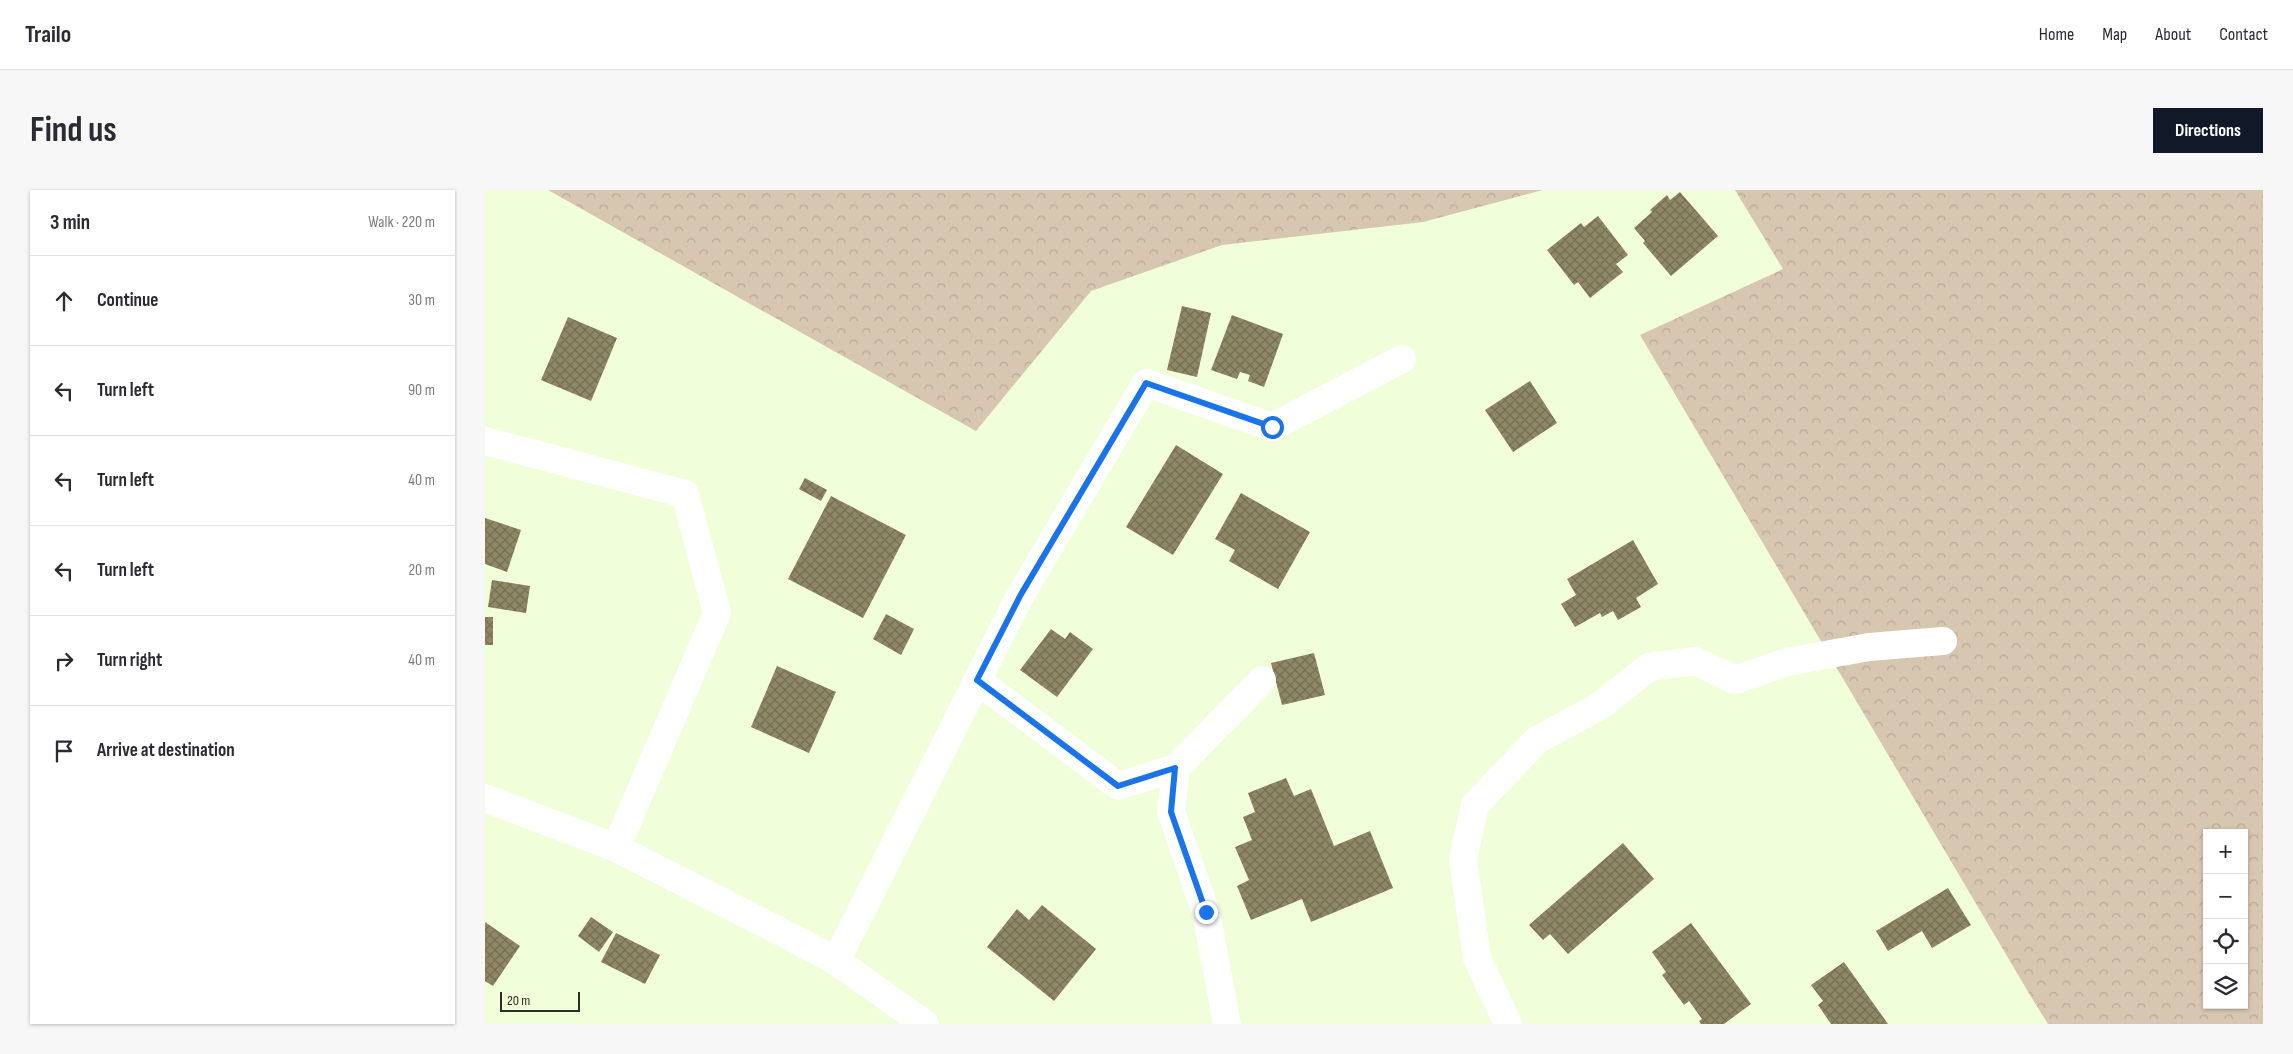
<!DOCTYPE html>
<meta charset="utf-8">
<style>
body{margin:0;font-family:"Sofia Sans Condensed",sans-serif;background:#f7f7f7;color:#2b2b33}
.controls{position:absolute;right:15px;bottom:15px;display:grid;overflow:hidden;border-radius:0px;box-shadow:0 1px 4px #0004}
.controls button{width:45px;height:45px;display:grid;place-items:center;padding:0;border:0;border-bottom:1px solid #e1e1e2;background:#fff;color:#2b2b33;font:25px sans-serif}
.scale{position:absolute;left:15px;bottom:12px;width:80px;box-sizing:border-box;padding-left:5px;border:2px solid #2a2f21;border-top:0;font-size:14px;line-height:18px;white-space:nowrap;color:#2a2f21;-webkit-text-stroke:4px #f1feda;paint-order:stroke}
.stop{position:absolute;width:15px;height:15px;margin:-11px;border:4px solid #1a73e8;border-radius:50%;background:#fff}
.stop.end{background:#1a73e8;border-color:#fff;box-shadow:0 1px 5px #0008}
.list{margin:0;padding:0;list-style:none}
h2{display:flex;justify-content:space-between;align-items:center;height:65px;margin:0;padding:0 20px;font-size:21px}
h2 small{font-size:16px;font-weight:400;color:#7c7c81}
.list li{display:grid;grid-template-columns:32px 1fr auto;gap:15px;align-items:center;box-sizing:border-box;height:90px;padding:0 20px;border-top:1px solid #e1e1e2}
.list b{display:block;font-size:19px;white-space:nowrap}
.list em{font-size:16px;font-style:normal;color:#7c7c81}
.icon{flex:none;width:28px;height:28px;fill:none;stroke:currentColor;stroke-width:2;stroke-linecap:round;stroke-linejoin:round}
.map{position:relative;flex:none;width:1778px;height:834px;overflow:hidden;border-radius:0px}
header{display:flex;align-items:center;gap:30px;box-sizing:border-box;height:70px;padding:0 25px;background:#fff;border-bottom:1px solid #e1e1e2}
header strong{font-size:24px}
nav{display:flex;gap:28px;margin-inline-start:auto;font-size:18px}
.intro{display:flex;align-items:center;justify-content:space-between;box-sizing:border-box;height:120px;padding:0 30px}
h1{margin:0;font-size:35px}
.button{padding:12px 22px;border-radius:0px;background:#111827;color:#fff;font-size:18px;font-weight:700}
main{display:flex;gap:30px;padding:0 30px}
aside{flex:1;background:#fff;border-radius:0px;box-shadow:0 1px 4px #0004}
.map>svg:first-child{display:block}
</style>
<header>
<strong>Trailo</strong>
<nav><a>Home</a><a>Map</a><a>About</a><a>Contact</a></nav>
</header>
<div class="intro"><h1>Find us</h1><a class="button">Directions</a></div>
<main>
<aside>
<h2>3 min<small>Walk · 220 m</small></h2>
<ul class="list">
<li><svg class="icon" aria-label="ahead" viewBox="0 0 24 24"><path d="M12 20V5M6 11l6-6 6 6"/></svg><div><b>Continue</b></div><em>30 m</em></li>
<li><svg class="icon" aria-label="left" viewBox="0 0 24 24"><path d="M17 20v-9H6M10 6l-5 5 5 5"/></svg><div><b>Turn left</b></div><em>90 m</em></li>
<li><svg class="icon" aria-label="left" viewBox="0 0 24 24"><path d="M17 20v-9H6M10 6l-5 5 5 5"/></svg><div><b>Turn left</b></div><em>40 m</em></li>
<li><svg class="icon" aria-label="left" viewBox="0 0 24 24"><path d="M17 20v-9H6M10 6l-5 5 5 5"/></svg><div><b>Turn left</b></div><em>20 m</em></li>
<li><svg class="icon" aria-label="right" viewBox="0 0 24 24"><path d="M7 20v-9h11M14 6l5 5-5 5"/></svg><div><b>Turn right</b></div><em>40 m</em></li>
<li><svg class="icon" aria-label="arrive" viewBox="0 0 24 24"><path d="M6 21V4h12l-3 4 3 4H6"/></svg><div><b>Arrive at destination</b></div></li>
</ul>
</aside>
<div class="map">
<svg width="1778" height="834" viewBox="0 0 1778 834">
<defs>
<pattern id="forest-crowns" width="20" height="18" patternUnits="userSpaceOnUse" patternTransform="scale(1.25)"><rect width="20" height="18" fill="#d7c6b0"/><path d="M2 6a3 3 0 1 1 6 0M12 15a3 3 0 1 1 6 0" fill="none" stroke="#b9aa97"/></pattern>
<pattern id="building-cross-hatch" width="8" height="8" patternUnits="userSpaceOnUse" patternTransform="scale(1.25)"><rect width="8" height="8" fill="#8f8866"/><path d="M0 0l8 8M0 8l8-8" fill="none" stroke="#757054"/></pattern>
</defs>
<rect width="100%" height="100%" fill="#f1feda"/>
<path fill="url(#forest-crowns)" fill-rule="evenodd" d="M 63,0 L 1058,0 L 938,32 L 737,55 L 606,101 L 491,241 Z
M 1250,0 L 1778,0 L 1778,834 L 1563,834 L 1545,805 L 1155,145 L 1298,79 ZM 1722,643 L 1759,643 L 1759,815 L 1722,815 Z"/>
<path fill="url(#building-cross-hatch)" d="M 1195,2 L 1233,46 L 1186,86 L 1158,53 L 1160,51 L 1149,38 L 1167,22 L 1165,20 L 1182,5 L 1185,10 Z
M 1113,26 L 1143,65 L 1131,74 L 1138,82 L 1105,108 L 1093,92 L 1089,95 L 1062,60 L 1096,33 L 1099,37 Z
M 697,116 L 726,123 L 712,187 L 682,180 Z
M 747,125 L 798,144 L 779,197 L 763,191 L 765,185 L 755,182 L 752,189 L 726,180 Z
M 83,127 L 132,148 L 106,211 L 56,190 Z
M 1045,191 L 1072,233 L 1028,262 L 1000,220 Z
M 691,255 L 738,284 L 688,365 L 641,337 Z
M 320,288 L 342,300 L 336,311 L 314,299 Z
M 756,303 L 825,342 L 793,399 L 744,371 L 750,360 L 730,349 Z
M 346,306 L 421,345 L 378,428 L 303,389 Z
M 0,328 L 36,340 L 22,382 L 0,374 Z
M 1148,350 L 1173,394 L 1151,408 L 1156,417 L 1133,430 L 1128,421 L 1117,427 L 1115,423 L 1090,437 L 1076,414 L 1091,405 L 1082,389 Z
M 7,390 L 45,396 L 41,423 L 3,417 Z
M 401,424 L 429,439 L 416,465 L 388,449 Z
M 0,427 L 8,427 L 8,455 L 0,455 Z
M 566,439 L 580,449 L 585,442 L 608,459 L 572,507 L 535,480 Z
M 829,463 L 840,505 L 797,515 L 786,473 Z
M 292,476 L 351,502 L 324,563 L 266,537 Z
M 801,588 L 809,606 L 826,599 L 849,656 L 885,641 L 908,698 L 826,732 L 817,709 L 766,730 L 752,696 L 764,690 L 750,657 L 767,650 L 758,627 L 770,622 L 763,603 Z
M 1138,653 L 1169,689 L 1083,764 L 1065,744 L 1058,750 L 1044,735 Z
M 1463,698 L 1486,735 L 1447,758 L 1437,741 L 1403,761 L 1391,741 Z
M 557,715 L 611,759 L 569,811 L 502,757 L 532,719 L 544,730 Z
M 106,727 L 128,742 L 114,762 L 93,746 Z
M 0,732 L 35,756 L 8,796 L 0,791 Z
M 1206,733 L 1266,814 L 1239,834 L 1216,834 L 1214,831 L 1217,829 L 1204,811 L 1199,815 L 1177,785 L 1181,782 L 1167,762 Z
M 131,743 L 175,765 L 160,794 L 116,772 Z
M 1359,772 L 1403,834 L 1346,834 L 1333,815 L 1338,811 L 1326,795 Z"/>
<g fill="none" stroke-linecap="round" stroke-linejoin="round">
<path stroke="#fff" stroke-width="28" d="M 0,251 L 200,304 L 232,423 L 131,658
M 492,490 L 633,596 L 691,578
M 0,608 L 131,658 L 308,748 L 351,771 L 440,834
M 351,771 L 535,406 L 661,193 L 787,237 L 917,169
M 742,834 L 721,722 L 686,622 L 691,578 L 777,490
M 1023,834 L 992,768 L 978,669 L 990,615 L 1052,550 L 1115,516 L 1164,477 L 1210,471 L 1250,490 L 1302,472 L 1384,457 L 1458,451"/>
</g>
<g fill="none" stroke-linecap="round" stroke-linejoin="round">
<path stroke="#1a73e8" stroke-width="6" d="M 721,722 L 686,622 L 690,578 L 633,596 L 492,490 L 535,406 L 661,193 L 787,237"/>
</g>
</svg>
<div class="controls">
<button>+</button>
<button>−</button>
<button><svg class="icon" aria-label="locate" viewBox="0 0 24 24"><circle cx="12" cy="12" r="6"/><path d="M12 2v4M12 18v4M2 12h4M18 12h4"/></svg></button>
<button><svg class="icon" aria-label="layers" viewBox="0 0 24 24"><path d="M12 4l9 5-9 5-9-5zM3 14l9 5 9-5"/></svg></button>
</div>
<div class="scale">20 m</div>
<div class="stop" style="left:787px;top:237px"></div>
<div class="stop end" style="left:721px;top:722px"></div>
</div>
</main>
